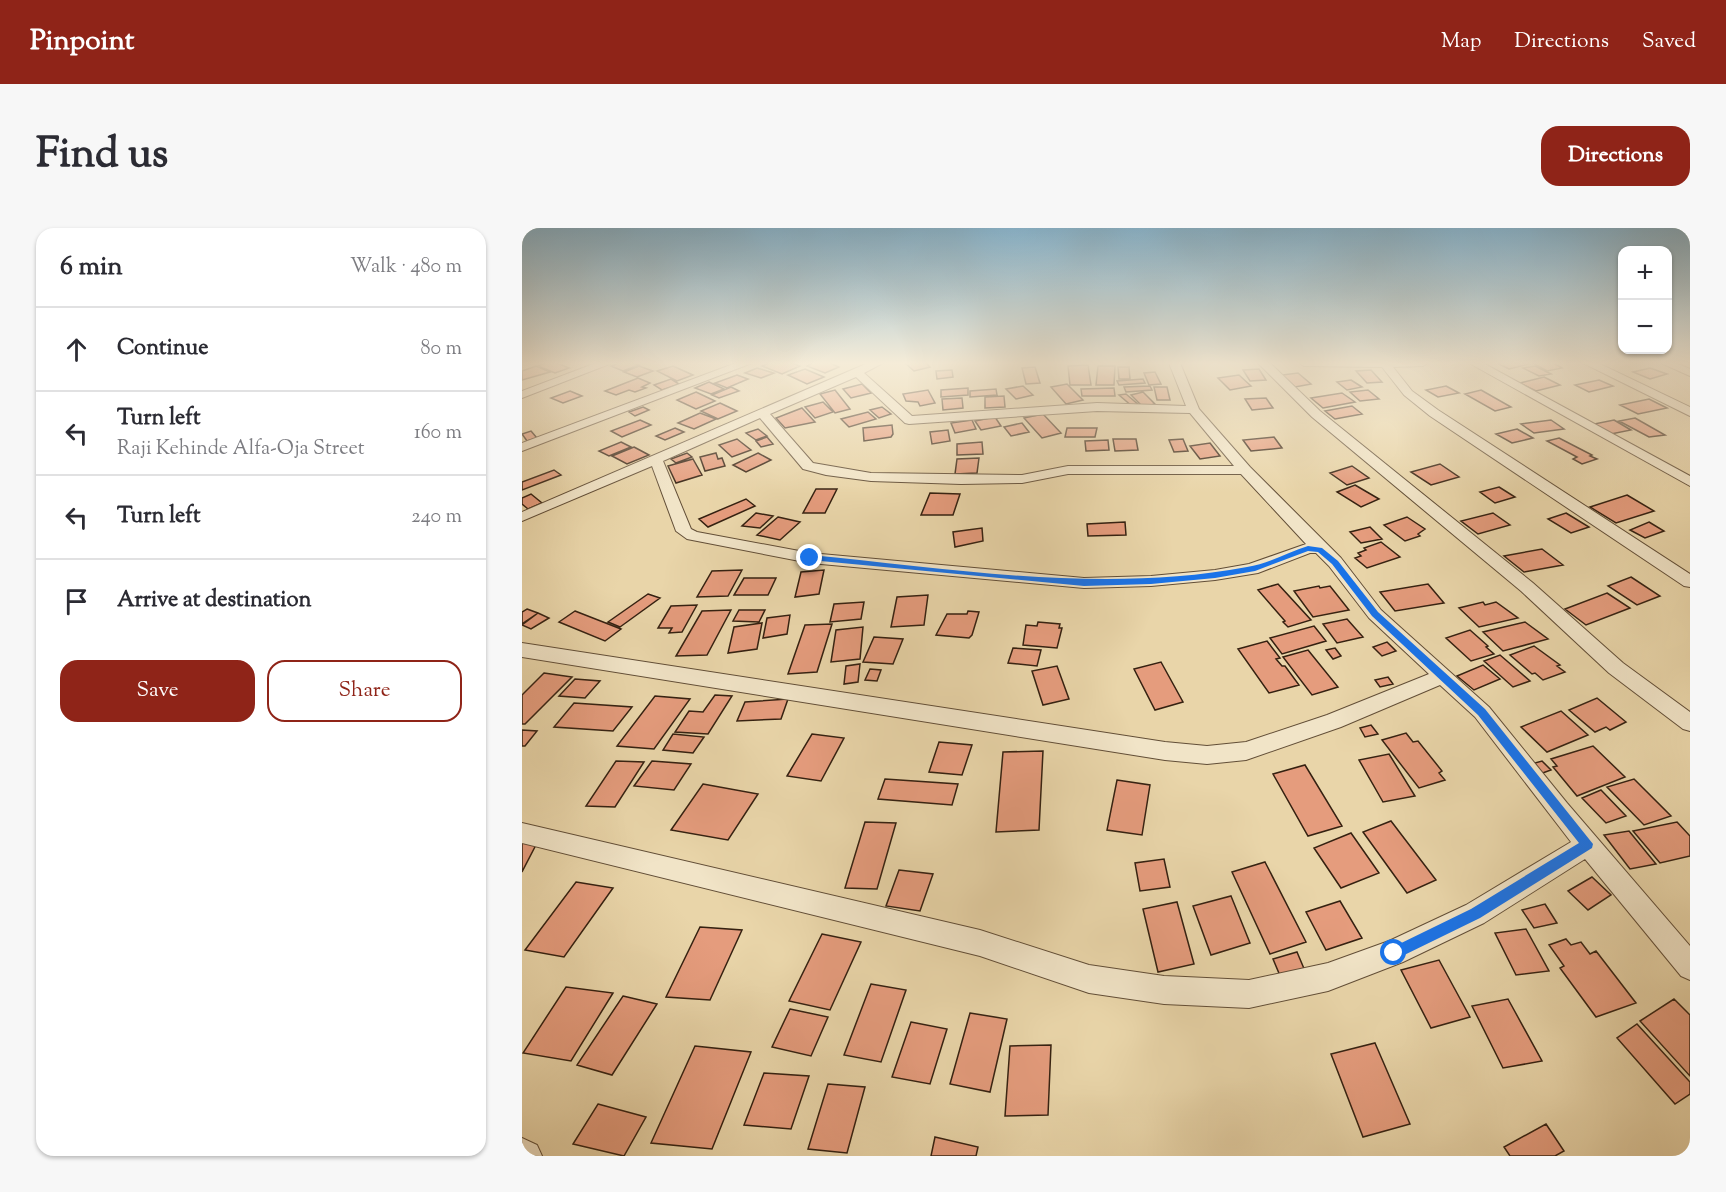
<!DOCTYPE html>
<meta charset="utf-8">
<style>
body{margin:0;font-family:"Sorts Mill Goudy",serif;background:#f7f7f7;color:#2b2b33}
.controls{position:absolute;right:18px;top:18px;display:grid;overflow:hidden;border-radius:12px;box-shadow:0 2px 4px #0004}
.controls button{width:54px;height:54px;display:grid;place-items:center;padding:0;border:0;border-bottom:2px solid #e1e1e2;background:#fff;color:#2b2b33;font:30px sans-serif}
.stop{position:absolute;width:18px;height:18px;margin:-14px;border:4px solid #1a73e8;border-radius:50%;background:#fff}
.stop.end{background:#1a73e8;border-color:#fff;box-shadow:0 2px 6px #0008}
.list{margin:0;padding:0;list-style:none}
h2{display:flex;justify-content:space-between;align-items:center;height:78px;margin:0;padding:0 24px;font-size:26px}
h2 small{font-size:20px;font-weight:400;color:#7c7c81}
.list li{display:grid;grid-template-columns:39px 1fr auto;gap:18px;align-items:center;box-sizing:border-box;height:84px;padding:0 24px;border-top:2px solid #e1e1e2}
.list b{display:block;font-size:22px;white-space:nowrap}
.list p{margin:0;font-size:20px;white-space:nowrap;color:#7c7c81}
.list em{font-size:20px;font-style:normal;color:#7c7c81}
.actions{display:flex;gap:12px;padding:18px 24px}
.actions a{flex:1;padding:14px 0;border:2px solid #8f2418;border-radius:18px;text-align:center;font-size:21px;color:#8f2418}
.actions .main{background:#8f2418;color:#fff}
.icon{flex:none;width:33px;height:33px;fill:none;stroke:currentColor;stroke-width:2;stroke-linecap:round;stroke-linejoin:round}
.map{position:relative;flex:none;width:1168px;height:928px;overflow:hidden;border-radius:18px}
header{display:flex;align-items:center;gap:36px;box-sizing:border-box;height:84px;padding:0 30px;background:#8f2418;color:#fff}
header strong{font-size:28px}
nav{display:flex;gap:33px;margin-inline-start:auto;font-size:21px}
.intro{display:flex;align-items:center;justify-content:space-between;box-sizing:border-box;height:144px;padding:0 36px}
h1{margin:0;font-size:42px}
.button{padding:15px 27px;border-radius:18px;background:#8f2418;color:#fff;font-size:21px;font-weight:700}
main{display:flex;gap:36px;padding:0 36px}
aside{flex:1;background:#fff;border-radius:18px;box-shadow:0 2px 4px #0004}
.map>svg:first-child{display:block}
</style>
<header>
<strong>Pinpoint</strong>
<nav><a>Map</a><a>Directions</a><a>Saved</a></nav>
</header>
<div class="intro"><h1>Find us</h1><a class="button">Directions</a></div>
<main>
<aside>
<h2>6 min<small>Walk · 480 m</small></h2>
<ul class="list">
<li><svg class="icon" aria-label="ahead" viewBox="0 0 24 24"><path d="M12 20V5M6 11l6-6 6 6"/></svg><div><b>Continue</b></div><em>80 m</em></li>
<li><svg class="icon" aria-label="left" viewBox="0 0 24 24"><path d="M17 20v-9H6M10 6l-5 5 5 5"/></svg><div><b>Turn left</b><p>Raji Kehinde Alfa-Oja Street</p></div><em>160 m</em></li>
<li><svg class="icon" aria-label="left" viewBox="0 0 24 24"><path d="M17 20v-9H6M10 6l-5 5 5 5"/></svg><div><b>Turn left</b></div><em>240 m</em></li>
<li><svg class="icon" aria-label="arrive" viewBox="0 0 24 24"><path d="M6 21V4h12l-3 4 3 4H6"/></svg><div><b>Arrive at destination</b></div></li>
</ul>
<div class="actions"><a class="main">Save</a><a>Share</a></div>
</aside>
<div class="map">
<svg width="1168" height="928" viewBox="0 0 1168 928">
<rect width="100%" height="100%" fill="#e9d5a9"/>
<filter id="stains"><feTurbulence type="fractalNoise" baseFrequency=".00333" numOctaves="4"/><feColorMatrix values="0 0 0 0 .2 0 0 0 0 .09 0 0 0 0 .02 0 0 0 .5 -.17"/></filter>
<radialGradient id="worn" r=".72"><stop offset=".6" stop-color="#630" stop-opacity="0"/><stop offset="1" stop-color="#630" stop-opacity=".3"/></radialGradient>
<path fill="#e59c7d" stroke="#352111" stroke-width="1.5" d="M 23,135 L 35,135 L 47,140 L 33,145 L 16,138 Z
M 97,135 L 112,135 L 117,137 L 101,143 L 89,138 Z
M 247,135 L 270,135 L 278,138 L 260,146 L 240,138 Z
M 291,135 L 308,135 L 317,139 L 303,145 L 285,138 Z
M 383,135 L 404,135 L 408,139 L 392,143 Z
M 975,135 L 1007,135 L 1007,136 L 987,141 Z
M 1011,135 L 1032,135 L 1040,140 L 1025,143 Z
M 566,137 L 569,157 L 548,157 L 546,138 Z
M 14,138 L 28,144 L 0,152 L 0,143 Z
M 117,138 L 131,143 L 115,149 L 102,144 Z
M 151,138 L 171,147 L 155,153 L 135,143 Z
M 576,138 L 593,138 L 592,157 L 574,157 Z
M 1013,138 L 1029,146 L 1017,148 L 1001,140 Z
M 513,139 L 518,155 L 504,156 L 500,140 Z
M 596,139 L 607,139 L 608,151 L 597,151 Z
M 235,140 L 252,145 L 239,150 L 223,145 Z
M 1128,140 L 1145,146 L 1128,151 L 1111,144 Z
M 283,141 L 302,149 L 285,156 L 266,147 Z
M 737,141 L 744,152 L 728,153 L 721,142 Z
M 430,142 L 431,149 L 415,151 L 414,143 Z
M 849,142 L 860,154 L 845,155 L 834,143 Z
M 633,144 L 639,156 L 627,157 L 622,145 Z
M 776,145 L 789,156 L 773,159 L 760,147 Z
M 215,147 L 226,151 L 205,160 L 193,155 Z
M 717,147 L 729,158 L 708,162 L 696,150 Z
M 1022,149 L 1038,157 L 1014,163 L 998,155 Z
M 116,150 L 128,155 L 120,159 L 124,160 L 113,164 L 107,162 L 94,167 L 83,163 Z
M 149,151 L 157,156 L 140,162 L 132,157 Z
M 621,151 L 623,155 L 597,157 L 595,153 Z
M 829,152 L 840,159 L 825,162 L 815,154 Z
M 1077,152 L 1091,158 L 1067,164 L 1053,157 Z
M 187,154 L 202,161 L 189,166 L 173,160 Z
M 340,156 L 349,165 L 329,170 L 321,161 Z
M 545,156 L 561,172 L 544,176 L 529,159 Z
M 501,158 L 511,167 L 494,171 L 484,161 Z
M 628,158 L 630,162 L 604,164 L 602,159 Z
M 924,158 L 937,165 L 916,169 L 904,162 Z
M 209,159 L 217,163 L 197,170 L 190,167 Z
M 632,159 L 645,159 L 648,172 L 635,172 Z
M 446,160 L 446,167 L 419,169 L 419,162 Z
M 592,160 L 593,168 L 560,168 L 559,161 Z
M 474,161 L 475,167 L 448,169 L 448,163 Z
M 313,162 L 328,181 L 313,185 L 298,166 Z
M 406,162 L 413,175 L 398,178 L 396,174 L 384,173 L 381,166 Z
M 846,162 L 857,171 L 838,173 L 828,164 Z
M 959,162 L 989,179 L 973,183 L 943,166 Z
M 48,163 L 60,168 L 41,175 L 29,170 Z
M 174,164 L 193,173 L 174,181 L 155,172 Z
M 621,164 L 633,176 L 621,179 L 609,167 Z
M 820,165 L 833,174 L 801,180 L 789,170 Z
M 604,166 L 618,178 L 611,179 L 597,167 Z
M 482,168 L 483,179 L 463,180 L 463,169 Z
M 440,170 L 441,180 L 421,182 L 420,171 Z
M 744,170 L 751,180 L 730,182 L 723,171 Z
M 1127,171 L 1145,180 L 1116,186 L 1098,177 Z
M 301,174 L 311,184 L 293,190 L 283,179 Z
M 198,175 L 215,183 L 196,191 L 179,183 Z
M 830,178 L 840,186 L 813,191 L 803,183 Z
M 121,179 L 127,182 L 113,188 L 107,184 Z
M 360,179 L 369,186 L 357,190 L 348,182 Z
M 280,180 L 293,194 L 263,200 L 254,190 Z
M 346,184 L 354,191 L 327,199 L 319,191 Z
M 178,185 L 194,191 L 172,201 L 156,195 Z
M 521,186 L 539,205 L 520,210 L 502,190 Z
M 473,189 L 479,198 L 459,202 L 453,193 Z
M 1113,190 L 1143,207 L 1127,209 L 1097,193 Z
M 118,192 L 129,197 L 100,209 L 89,203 Z
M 450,192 L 454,201 L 433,205 L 429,195 Z
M 1029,192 L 1042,201 L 1012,205 L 999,196 Z
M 1092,192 L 1109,202 L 1089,206 L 1072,196 Z
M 500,195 L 507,204 L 489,208 L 482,199 Z
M 370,197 L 371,206 L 369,209 L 342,213 L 341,200 Z
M 153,200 L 162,204 L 143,212 L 134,208 Z
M 545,200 L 575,200 L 573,209 L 543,209 Z
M 236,201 L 245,208 L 234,212 L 224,205 Z
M 995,201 L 1011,210 L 990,215 L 974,206 Z
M 426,202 L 428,213 L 410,216 L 408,204 Z
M 9,203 L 15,210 L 5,213 L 0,206 Z
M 245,209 L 251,216 L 239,219 L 234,213 Z
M 752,209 L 760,220 L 729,223 L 721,212 Z
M 1037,210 L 1070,227 L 1068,228 L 1075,231 L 1060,236 L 1051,231 L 1055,229 L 1025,213 Z
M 215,211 L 229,222 L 210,229 L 197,217 Z
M 591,211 L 614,211 L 616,222 L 593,223 Z
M 661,211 L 666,223 L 652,224 L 647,212 Z
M 586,212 L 587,222 L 564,223 L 563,213 Z
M 99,214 L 109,219 L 87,228 L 77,223 Z
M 460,214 L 461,226 L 435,227 L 435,216 Z
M 688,215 L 698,228 L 678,231 L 668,218 Z
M 112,219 L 127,227 L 105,236 L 90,228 Z
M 165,225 L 170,229 L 154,235 L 149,231 Z
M 194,225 L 196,231 L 200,230 L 203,238 L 183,243 L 178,229 Z
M 236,225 L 249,232 L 224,244 L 211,237 Z
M 457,230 L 455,245 L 433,246 L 435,231 Z
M 171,231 L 180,247 L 154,255 L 146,238 Z
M 918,236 L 937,249 L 909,257 L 889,244 Z
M 830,238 L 847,250 L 825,257 L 808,245 Z
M 32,242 L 39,247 L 0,262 L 0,254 Z
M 833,257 L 857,271 L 839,279 L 815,264 Z
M 977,259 L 993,269 L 973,275 L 958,264 Z
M 294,261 L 315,261 L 303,285 L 281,285 Z
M 408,265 L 438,266 L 431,287 L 399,287 Z
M 9,266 L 20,275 L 6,281 L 0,276 L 0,270 Z
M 1105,267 L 1132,283 L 1094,295 L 1068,279 Z
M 224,271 L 233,278 L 186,299 L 177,291 Z
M 234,285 L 251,288 L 238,300 L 220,298 Z
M 971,285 L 988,297 L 956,306 L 939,293 Z
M 1044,285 L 1067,299 L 1049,305 L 1026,291 Z
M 256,289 L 278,294 L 258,312 L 235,307 Z
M 885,289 L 903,301 L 896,306 L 898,308 L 883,313 L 862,297 Z
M 603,294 L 604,307 L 566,308 L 565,296 Z
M 1127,294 L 1142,303 L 1123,310 L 1108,302 Z
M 848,299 L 860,311 L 839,315 L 828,304 Z
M 460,300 L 461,313 L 433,319 L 431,304 Z
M 859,314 L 878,329 L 845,340 L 833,330 L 839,328 L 836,325 L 844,322 L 842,320 Z
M 1020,321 L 1041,337 L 1002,344 L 982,328 Z
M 220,342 L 206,368 L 175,369 L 190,343 Z
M 302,342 L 297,366 L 273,369 L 279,344 Z
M 1109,349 L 1138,368 L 1115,377 L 1086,358 Z
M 222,350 L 254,350 L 246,367 L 212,367 Z
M 756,356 L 789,392 L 766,399 L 761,394 L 763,393 L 736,362 Z
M 906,356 L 922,375 L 873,383 L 858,364 Z
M 797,358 L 798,360 L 808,358 L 827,382 L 791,389 L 772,363 Z
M 1085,365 L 1108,380 L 1064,397 L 1043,381 Z
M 126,366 L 138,370 L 98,399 L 86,394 Z
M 406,367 L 402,397 L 369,399 L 375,369 Z
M 342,374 L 339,391 L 308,394 L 312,376 Z
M 961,374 L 963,377 L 974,374 L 996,390 L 957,399 L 937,380 Z
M 175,377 L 160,404 L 147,405 L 150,400 L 136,400 L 149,378 Z
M 5,381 L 16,385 L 0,396 L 0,384 Z
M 209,382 L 185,427 L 154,428 L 180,383 Z
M 217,382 L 243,382 L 237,394 L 211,393 Z
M 53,383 L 99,401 L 83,413 L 37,394 Z
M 446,383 L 457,384 L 450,407 L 447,410 L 414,407 L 425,386 L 445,386 Z
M 16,385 L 27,390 L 9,401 L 0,397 Z
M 268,387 L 265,406 L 241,410 L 245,390 Z
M 825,391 L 841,409 L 815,415 L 801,396 Z
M 516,394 L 538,396 L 537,400 L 540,400 L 535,420 L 501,417 L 504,397 L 515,398 Z
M 1003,394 L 1026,411 L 981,423 L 961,404 Z
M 240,395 L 235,421 L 206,425 L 212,399 Z
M 310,396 L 295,444 L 266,446 L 283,397 Z
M 792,398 L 804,413 L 760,426 L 748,410 Z
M 341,399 L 338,431 L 309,434 L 314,402 Z
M 948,402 L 966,418 L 964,419 L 972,426 L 949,433 L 924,410 Z
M 352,409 L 381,411 L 371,436 L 341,434 Z
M 745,413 L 758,430 L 754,431 L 760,438 L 763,438 L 777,457 L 747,465 L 716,421 Z
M 865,414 L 874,423 L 860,428 L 851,419 Z
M 1012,418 L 1038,437 L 1035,438 L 1043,444 L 1021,452 L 1013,445 L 1010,446 L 988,427 Z
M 491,420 L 519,422 L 515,438 L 486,435 Z
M 813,420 L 819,428 L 811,431 L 804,422 Z
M 786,422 L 816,459 L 790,467 L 761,429 Z
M 978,427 L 1008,453 L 991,459 L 962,433 Z
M 639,434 L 661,474 L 633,482 L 612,441 Z
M 338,436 L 336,454 L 322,456 L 324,438 Z
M 961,437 L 978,451 L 952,462 L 935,448 Z
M 535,438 L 547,471 L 521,477 L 510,443 Z
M 348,441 L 359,442 L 355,453 L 343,452 Z
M 22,445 L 50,449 L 3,496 L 0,496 L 0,467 Z
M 866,449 L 871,456 L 858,459 L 853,452 Z
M 53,451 L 78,453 L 63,470 L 37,468 Z
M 193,467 L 210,468 L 186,506 L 153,504 L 167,483 L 181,484 Z
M 133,468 L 168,471 L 132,521 L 95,518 Z
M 1075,470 L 1104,494 L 1088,502 L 1084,499 L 1073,504 L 1047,482 Z
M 266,471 L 259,491 L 215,493 L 223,474 Z
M 52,475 L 110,479 L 91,503 L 32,499 Z
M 1039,483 L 1066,507 L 1025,524 L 999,499 Z
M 849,497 L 856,506 L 843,509 L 838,500 Z
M 0,502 L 15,503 L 3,518 L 0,518 Z
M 884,505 L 891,514 L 896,513 L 920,543 L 917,545 L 923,552 L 897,560 L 860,512 Z
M 151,506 L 182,509 L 171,525 L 141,522 Z
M 290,506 L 322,510 L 299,553 L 265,548 Z
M 417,514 L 450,517 L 440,547 L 407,544 Z
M 1071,518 L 1103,549 L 1055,568 L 1031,539 L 1035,538 L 1029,531 Z
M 521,523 L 517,602 L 474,604 L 481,524 Z
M 867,526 L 893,568 L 861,574 L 837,532 Z
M 94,533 L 122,534 L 93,579 L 64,578 Z
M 130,533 L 169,536 L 152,562 L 112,558 Z
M 1020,533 L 1029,542 L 1015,547 L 1006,537 Z
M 783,537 L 820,598 L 786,608 L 751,546 Z
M 363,551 L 436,556 L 430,577 L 356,571 Z
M 1112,551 L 1149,588 L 1122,597 L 1085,559 Z
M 595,552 L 628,557 L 620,607 L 585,602 Z
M 181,556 L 236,566 L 206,612 L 149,602 Z
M 1079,562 L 1104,588 L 1084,595 L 1060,570 Z
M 869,593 L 914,652 L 885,665 L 841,604 Z
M 343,594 L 374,595 L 355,661 L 323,660 Z
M 1155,594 L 1168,608 L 1168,628 L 1138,635 L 1111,603 Z
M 1107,603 L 1134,636 L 1108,641 L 1082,607 Z
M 829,605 L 857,645 L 819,660 L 792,620 Z
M 16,613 L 0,644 L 0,615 Z
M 642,631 L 648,659 L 618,663 L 613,635 Z
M 743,634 L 784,714 L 748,726 L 710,644 Z
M 377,642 L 411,646 L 398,683 L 364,678 Z
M 1070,649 L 1089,667 L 1066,682 L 1046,663 Z
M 54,654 L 91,660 L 42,729 L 3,722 Z
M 709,668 L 728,715 L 689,727 L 671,678 Z
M 818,673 L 840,710 L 804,722 L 784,684 Z
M 655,674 L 672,736 L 636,744 L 621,681 Z
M 1023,676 L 1035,695 L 1012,700 L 1000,682 Z
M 178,699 L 220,702 L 188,772 L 144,769 Z
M 1004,701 L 1027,743 L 994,747 L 973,705 Z
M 300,706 L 339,714 L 308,782 L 267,773 Z
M 1044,711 L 1049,717 L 1059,714 L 1068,726 L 1074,723 L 1114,775 L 1074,789 L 1038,740 L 1042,738 L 1027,717 Z
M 775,724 L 783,743 L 759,750 L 751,731 Z
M 917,732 L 948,789 L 909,800 L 879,742 Z
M 349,756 L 384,762 L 359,834 L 322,827 Z
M 44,759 L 91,765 L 49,833 L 1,825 Z
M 101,768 L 135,776 L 90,847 L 55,837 Z
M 986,771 L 1020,833 L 981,840 L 950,778 Z
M 1152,771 L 1168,787 L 1168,848 L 1118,793 Z
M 268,781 L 306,789 L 289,828 L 250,819 Z
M 448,785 L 485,791 L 468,864 L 428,856 Z
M 389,794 L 425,801 L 408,856 L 370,849 Z
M 1115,796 L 1168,854 L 1168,866 L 1153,876 L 1095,810 Z
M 853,815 L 888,896 L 841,909 L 809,826 Z
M 529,817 L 526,887 L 483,888 L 488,818 Z
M 173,818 L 229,824 L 190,921 L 129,915 Z
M 242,845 L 287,848 L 269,901 L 222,897 Z
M 306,856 L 343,859 L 325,925 L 286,921 Z
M 76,876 L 124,889 L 102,928 L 51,916 Z
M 1024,896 L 1042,923 L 1033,928 L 988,928 L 982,919 Z
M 413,909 L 456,919 L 454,928 L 409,928 Z"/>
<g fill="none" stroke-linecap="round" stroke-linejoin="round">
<defs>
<path id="street" d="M 74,135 L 90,135 L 0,170 L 0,163 Z
M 214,135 L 230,135 L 0,223 L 0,215 Z
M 346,135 L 361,135 L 342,145 L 390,188 L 575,175 L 664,178 L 647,135 L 658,135 L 677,181 L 728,239 L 819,330 L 859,382 L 967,479 L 1045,575 L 1168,718 L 1168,752 L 1159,748 L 1063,631 L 962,695 L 881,734 L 806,763 L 727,780 L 642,776 L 567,765 L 458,728 L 0,615 L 0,595 L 458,702 L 567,737 L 642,748 L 727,752 L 806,735 L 867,713 L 944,677 L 1049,614 L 953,489 L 918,457 L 819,499 L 724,532 L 685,536 L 643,532 L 0,429 L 0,415 L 643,514 L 685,518 L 724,514 L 805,487 L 907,446 L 847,390 L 807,338 L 794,325 L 788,325 L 736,345 L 693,352 L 629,358 L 562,360 L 288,335 L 165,311 L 154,303 L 130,238 L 0,293 L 0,284 ZM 334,149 L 383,195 L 387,196 L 575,183 L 668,185 L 712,238 L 546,238 L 500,247 L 349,245 L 291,235 L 248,186 ZM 238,190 L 281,241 L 304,247 L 349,253 L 439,256 L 500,255 L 546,246 L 719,246 L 784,316 L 727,336 L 693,342 L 629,348 L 562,350 L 288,325 L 175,304 L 169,301 L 141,233 Z
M 736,135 L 748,135 L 798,183 L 1011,355 L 1101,435 L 1168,484 L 1168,503 L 1161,501 L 1087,445 L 999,363 L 790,189 Z
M 777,135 L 906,135 L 901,138 L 871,139 L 890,163 L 916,182 L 1168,346 L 1168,359 L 1162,358 L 908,188 L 882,167 L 860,139 L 782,138 Z
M 947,135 L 961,135 L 1168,248 L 1168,258 Z
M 1061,135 L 1076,135 L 1168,179 L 1168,188 Z
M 1139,135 L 1154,135 L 1168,141 L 1168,148 Z
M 0,910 L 15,917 L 20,928 L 0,928 Z"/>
</defs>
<use href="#street" stroke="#624e37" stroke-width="2"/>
<use href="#street" fill="#f1e4c7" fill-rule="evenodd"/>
</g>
<linearGradient id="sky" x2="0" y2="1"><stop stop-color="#88b6d0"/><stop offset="0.51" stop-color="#f5ecd8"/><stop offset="1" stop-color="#f5ecd8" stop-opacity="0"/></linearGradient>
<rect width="1168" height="265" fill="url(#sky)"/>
<path fill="#1a73e8" d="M 786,318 L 800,320 L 816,333 L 856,384 L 963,481 L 1071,616 L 1070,620 L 958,690 L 872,732 L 867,730 L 865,725 L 867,721 L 949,681 L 1057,615 L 956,487 L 850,388 L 810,336 L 796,324 L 786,323 L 733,343 L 693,350 L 629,356 L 562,358 L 288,332 L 284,330 L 288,327 C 433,341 581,366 725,339 C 746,336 766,324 786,318 Z"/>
<rect width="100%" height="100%" filter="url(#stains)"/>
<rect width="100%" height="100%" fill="url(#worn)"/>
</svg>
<div class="controls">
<button>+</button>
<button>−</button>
</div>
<div class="stop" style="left:872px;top:725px"></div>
<div class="stop end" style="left:288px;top:330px"></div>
</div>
</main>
